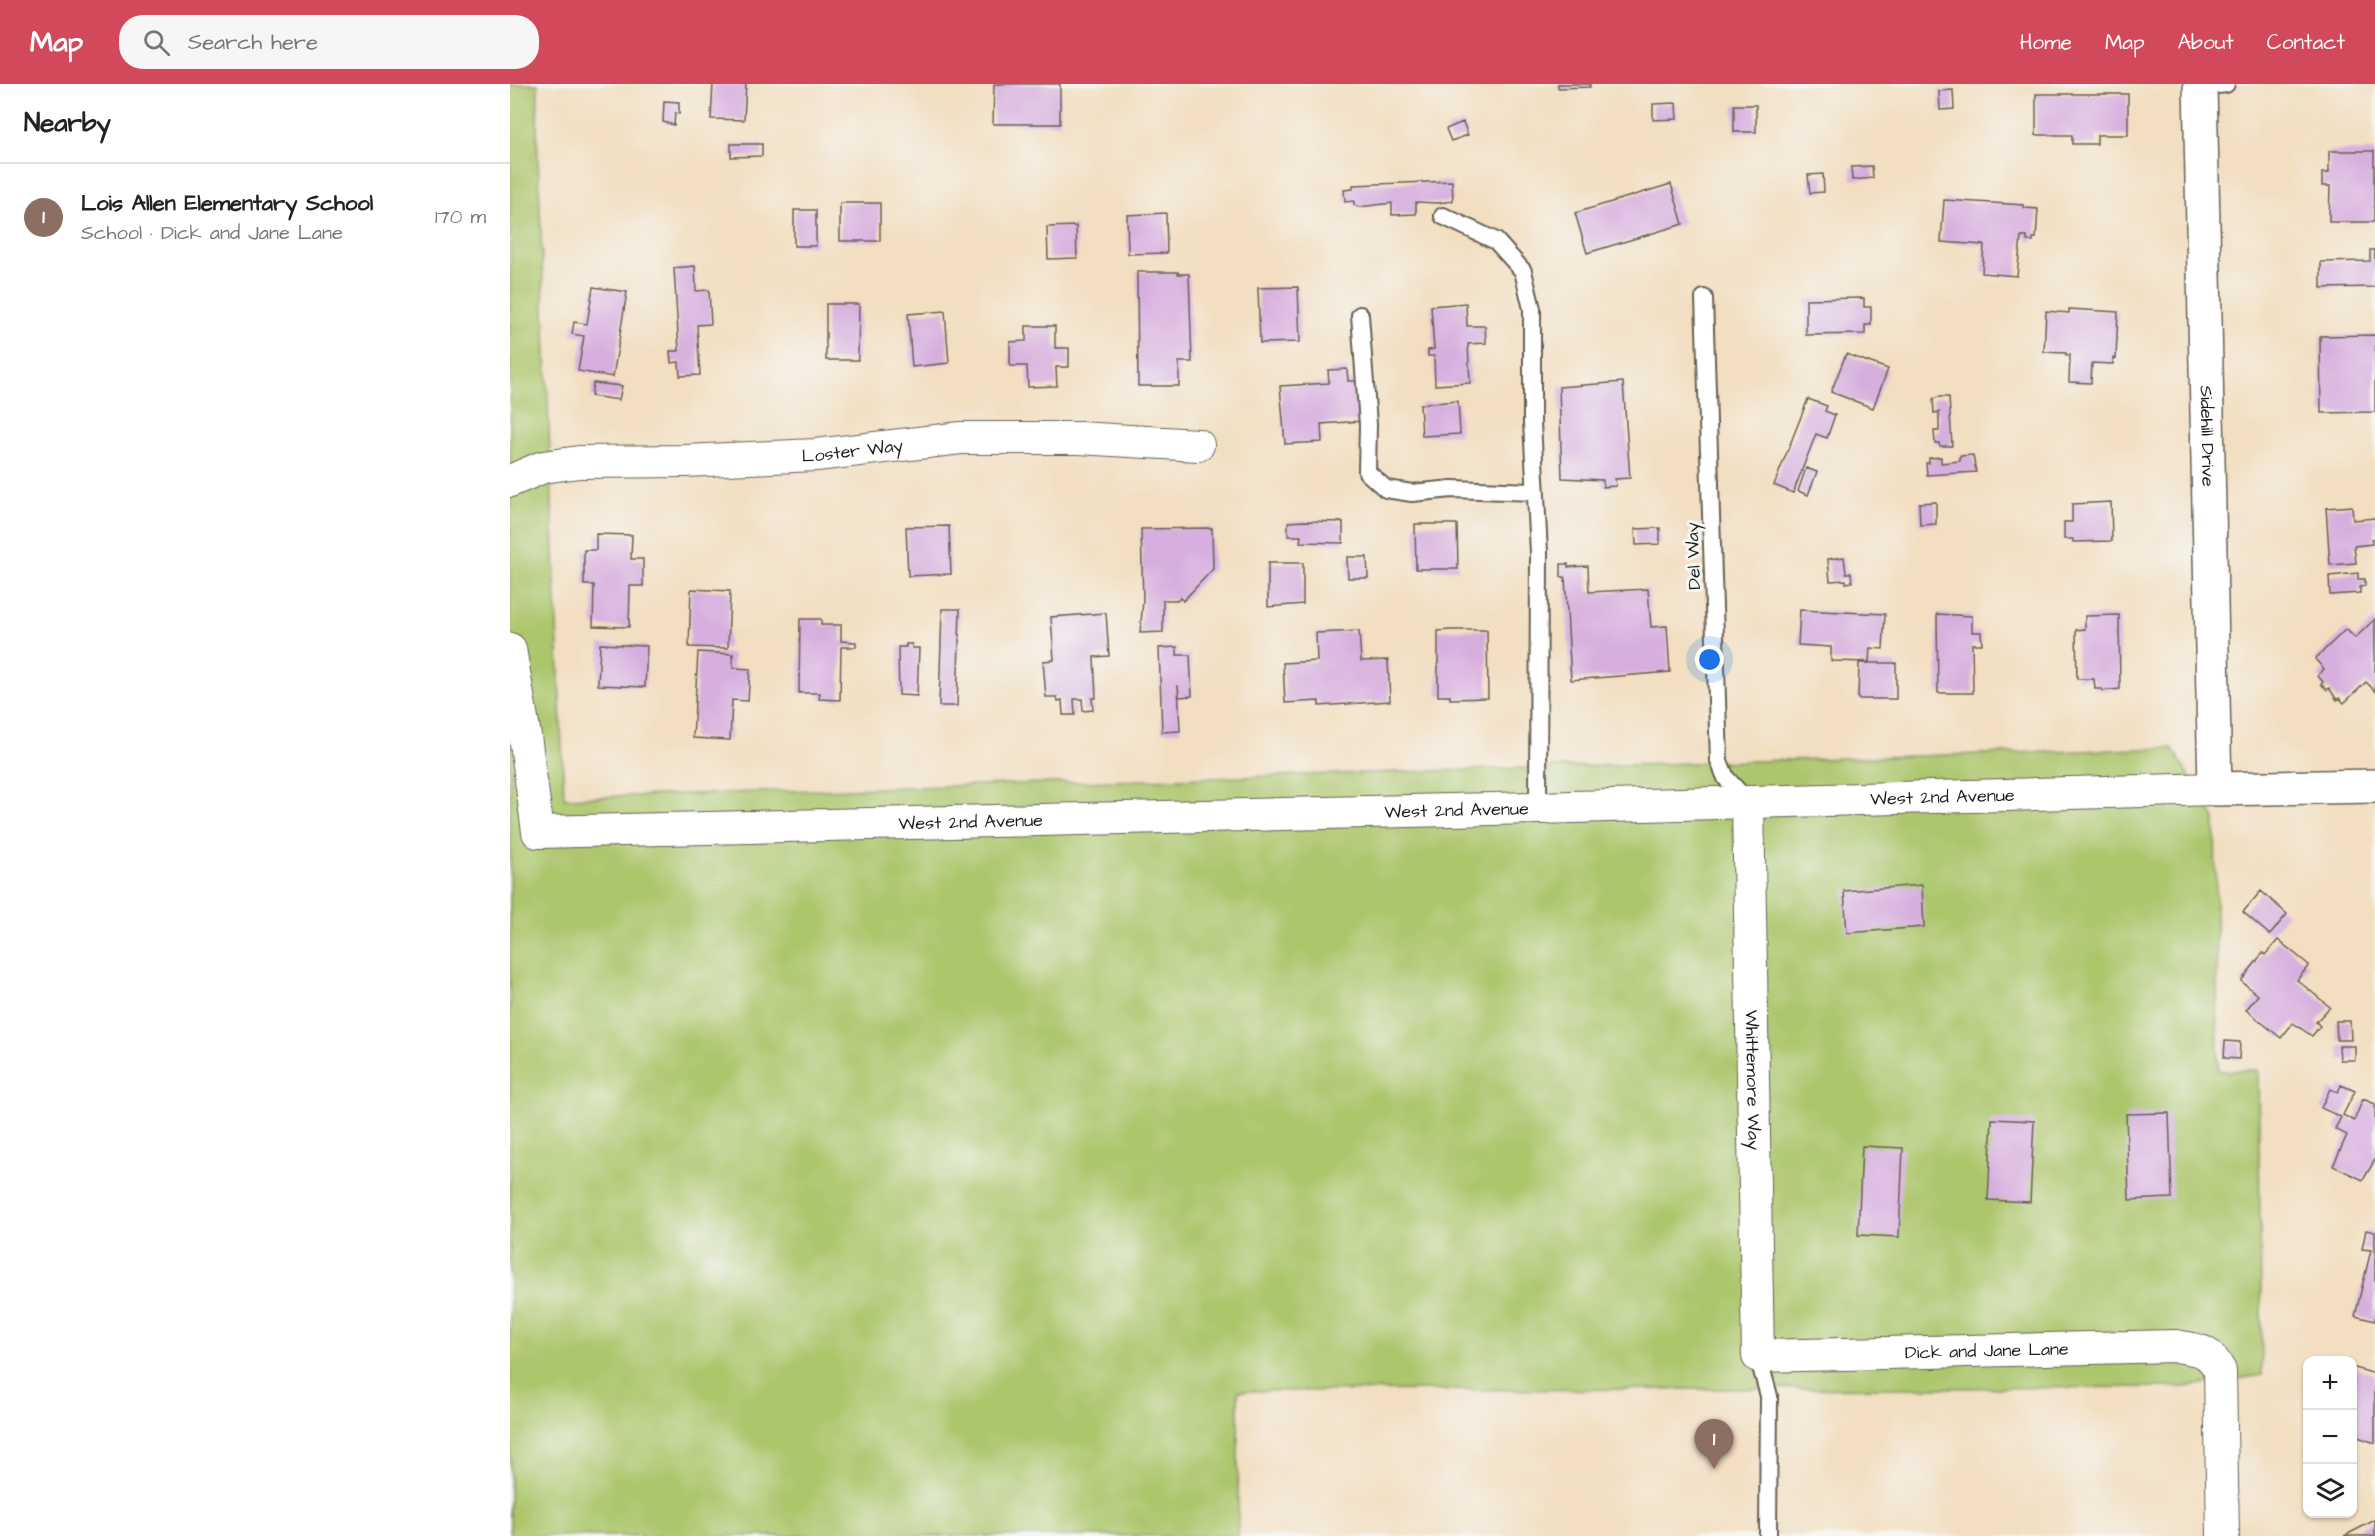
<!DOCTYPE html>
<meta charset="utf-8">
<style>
body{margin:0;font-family:"Architects Daughter",sans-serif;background:#f6f6f6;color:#222}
.controls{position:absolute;right:18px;bottom:18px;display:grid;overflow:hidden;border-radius:12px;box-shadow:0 2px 4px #0004}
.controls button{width:54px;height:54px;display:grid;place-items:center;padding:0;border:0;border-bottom:2px solid #e0e0e0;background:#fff;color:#222;font:30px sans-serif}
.you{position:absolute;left:1200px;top:576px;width:21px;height:21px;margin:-15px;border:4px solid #fff;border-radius:50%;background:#1a73e8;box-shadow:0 0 0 9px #1a73e833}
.badge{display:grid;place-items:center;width:39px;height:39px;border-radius:50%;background:#d1495b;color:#fff;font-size:20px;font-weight:700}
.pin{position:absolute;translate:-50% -50px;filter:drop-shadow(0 2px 3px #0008)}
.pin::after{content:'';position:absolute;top:32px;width:21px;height:18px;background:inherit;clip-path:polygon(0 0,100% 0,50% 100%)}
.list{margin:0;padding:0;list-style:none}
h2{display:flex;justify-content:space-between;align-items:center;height:78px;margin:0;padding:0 24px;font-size:26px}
h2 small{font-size:20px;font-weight:400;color:#767676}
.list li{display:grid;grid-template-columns:39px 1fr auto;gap:18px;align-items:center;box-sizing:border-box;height:108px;padding:0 24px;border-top:2px solid #e0e0e0}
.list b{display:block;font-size:22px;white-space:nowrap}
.list p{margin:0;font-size:20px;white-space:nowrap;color:#767676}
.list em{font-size:20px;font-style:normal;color:#767676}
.icon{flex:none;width:33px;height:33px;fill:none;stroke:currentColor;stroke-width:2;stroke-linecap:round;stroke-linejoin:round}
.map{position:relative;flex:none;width:1865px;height:1452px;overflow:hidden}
header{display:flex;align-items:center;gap:36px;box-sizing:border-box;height:84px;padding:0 30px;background:#d1495b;color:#fff}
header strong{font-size:28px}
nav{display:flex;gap:33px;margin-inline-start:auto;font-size:21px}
.search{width:420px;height:54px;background:#f6f6f6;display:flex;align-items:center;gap:15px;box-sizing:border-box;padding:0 21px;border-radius:24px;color:#767676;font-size:22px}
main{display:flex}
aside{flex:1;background:#fff}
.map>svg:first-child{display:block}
</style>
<header>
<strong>Map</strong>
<div class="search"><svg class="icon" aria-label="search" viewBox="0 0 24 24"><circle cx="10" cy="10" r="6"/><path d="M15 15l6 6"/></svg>Search here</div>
<nav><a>Home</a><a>Map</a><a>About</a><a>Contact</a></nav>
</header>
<main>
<aside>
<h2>Nearby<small></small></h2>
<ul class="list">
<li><span class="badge" style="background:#8d6e63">1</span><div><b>Lois Allen Elementary School</b><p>School · Dick and Jane Lane</p></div><em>170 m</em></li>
</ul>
</aside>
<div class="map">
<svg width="1865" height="1452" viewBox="0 0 1865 1452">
<rect width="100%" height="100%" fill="#f6f6f2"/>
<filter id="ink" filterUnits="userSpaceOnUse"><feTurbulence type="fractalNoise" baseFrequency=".0167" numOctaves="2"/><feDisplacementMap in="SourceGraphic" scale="12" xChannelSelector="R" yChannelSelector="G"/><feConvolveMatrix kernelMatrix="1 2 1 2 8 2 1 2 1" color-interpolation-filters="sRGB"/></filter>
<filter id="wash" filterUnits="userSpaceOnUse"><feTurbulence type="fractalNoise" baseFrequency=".008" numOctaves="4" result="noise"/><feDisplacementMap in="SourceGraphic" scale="24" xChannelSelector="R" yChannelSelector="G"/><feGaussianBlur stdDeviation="1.35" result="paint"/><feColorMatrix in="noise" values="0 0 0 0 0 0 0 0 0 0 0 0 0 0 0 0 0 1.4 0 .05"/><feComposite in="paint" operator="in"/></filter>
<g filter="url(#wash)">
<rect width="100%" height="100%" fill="#f2dec0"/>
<path fill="#acc66c" stroke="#647144" stroke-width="1.5" d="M 0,0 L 28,0 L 27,50 L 54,714 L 1662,664 L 1705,735 L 1708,987 L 1748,986 L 1752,1291 L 1673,1303 L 728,1307 L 728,1452 L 0,1452 Z"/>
<g id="blocks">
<path fill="#d7afde" d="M 203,0 L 236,0 L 234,36 L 201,35 Z
M 484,0 L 550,0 L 550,40 L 483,40 Z
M 1048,0 L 1080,0 L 1080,3 L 1048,4 Z
M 1443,6 L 1444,25 L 1430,26 L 1429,7 Z
M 1526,10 L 1618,10 L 1618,51 L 1587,51 L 1587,60 L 1562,60 L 1562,51 L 1526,51 Z
M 154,17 L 169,18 L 169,30 L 165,29 L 164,41 L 153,38 Z
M 1166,19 L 1167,35 L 1143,36 L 1143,20 Z
M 1224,21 L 1246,21 L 1246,48 L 1224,48 Z
M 953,38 L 958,51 L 941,57 L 936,45 Z
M 221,60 L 252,60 L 252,72 L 221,73 Z
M 1819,67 L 1864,67 L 1864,138 L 1819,138 L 1820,102 L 1812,102 L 1812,89 L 1819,89 Z
M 1362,82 L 1363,94 L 1342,96 L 1341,83 Z
M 1313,90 L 1314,108 L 1300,109 L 1298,91 Z
M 942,97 L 943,117 L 927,119 L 906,118 L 906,130 L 882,131 L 882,119 L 849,123 L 844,121 L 844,117 L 835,118 L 834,106 L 843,105 L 843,101 Z
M 1161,100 L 1173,140 L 1077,169 L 1065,129 Z
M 1434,116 L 1514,121 L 1514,124 L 1528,125 L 1526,154 L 1523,154 L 1523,157 L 1517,157 L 1517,153 L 1511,153 L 1507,192 L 1472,189 L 1474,161 L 1431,158 Z
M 330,119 L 370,119 L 370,157 L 330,157 Z
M 284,126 L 306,126 L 306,162 L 284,162 Z
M 656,129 L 657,169 L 618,170 L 617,131 Z
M 566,142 L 567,174 L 538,175 L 537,143 Z
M 1860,166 L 1865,166 L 1865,203 L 1811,204 L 1811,178 L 1860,177 Z
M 185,182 L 186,207 L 199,206 L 201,240 L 187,241 L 190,291 L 170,292 L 169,278 L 161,279 L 160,267 L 169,267 L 164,184 Z
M 627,188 L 668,188 L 668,190 L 679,190 L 682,278 L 669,278 L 669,302 L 628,302 Z
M 83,203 L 117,208 L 103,293 L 68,287 L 74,252 L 62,250 L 64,238 L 77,240 Z
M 788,203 L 790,258 L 750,259 L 748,204 Z
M 1354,214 L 1354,223 L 1361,223 L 1361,241 L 1355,241 L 1355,250 L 1296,251 L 1296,215 Z
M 956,219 L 957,242 L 975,242 L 976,259 L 958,260 L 960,299 L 925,301 L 924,272 L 918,272 L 918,266 L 924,265 L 921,222 Z
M 316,220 L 349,220 L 348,276 L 316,276 Z
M 1559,225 L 1608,228 L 1606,275 L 1603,274 L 1603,280 L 1582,279 L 1581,299 L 1559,298 L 1560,271 L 1556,271 L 1556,269 L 1534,268 L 1536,227 L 1559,229 Z
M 435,227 L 439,279 L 402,283 L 398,230 Z
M 516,242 L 545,242 L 545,264 L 559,264 L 559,283 L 546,283 L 547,302 L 518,303 L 517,282 L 500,282 L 500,258 L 516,257 Z
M 1865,251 L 1865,328 L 1811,329 L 1810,252 Z
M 1336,270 L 1378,285 L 1363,324 L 1321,308 Z
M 837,285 L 838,297 L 849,297 L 852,337 L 811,340 L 812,358 L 775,360 L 770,302 L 819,299 L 818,286 Z
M 1113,298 L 1120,394 L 1105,395 L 1106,402 L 1093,403 L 1093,396 L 1052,394 L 1049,303 Z
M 83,299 L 112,302 L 109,316 L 81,312 Z
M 1428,313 L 1439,313 L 1442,362 L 1430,362 L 1429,359 L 1425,359 L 1424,347 L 1429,347 L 1429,328 L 1424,329 L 1423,315 Z
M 1298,315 L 1317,322 L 1315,327 L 1325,331 L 1317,354 L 1306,350 L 1283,409 L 1264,401 Z
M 948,317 L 950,350 L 912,352 L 910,320 Z
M 1463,371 L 1466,388 L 1417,391 L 1416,379 L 1419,379 L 1419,374 L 1431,373 L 1431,379 L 1450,377 L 1450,372 Z
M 1296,384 L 1307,388 L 1298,411 L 1288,407 Z
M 1426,418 L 1426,440 L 1410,441 L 1409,419 Z
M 1601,418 L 1602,457 L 1563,458 L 1563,455 L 1554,455 L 1554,438 L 1562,438 L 1562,420 Z
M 1842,422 L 1843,436 L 1865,434 L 1865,454 L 1861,455 L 1862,460 L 1844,462 L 1846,479 L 1820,481 L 1816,424 Z
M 794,437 L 833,438 L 833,459 L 790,458 L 791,452 L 778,452 L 778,438 Z
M 905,440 L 947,440 L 948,485 L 906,485 Z
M 439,442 L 441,490 L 398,492 L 396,443 Z
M 702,444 L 703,485 L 673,517 L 670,513 L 669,516 L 653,516 L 653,548 L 630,549 L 633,517 L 631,445 Z
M 1150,444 L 1150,460 L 1126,461 L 1125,445 Z
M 86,450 L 122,451 L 121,475 L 133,475 L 133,502 L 120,502 L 119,543 L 83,542 L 84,501 L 74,501 L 74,466 L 86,466 Z
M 837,473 L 857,473 L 858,494 L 838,494 Z
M 1334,473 L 1336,489 L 1341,489 L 1342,498 L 1336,499 L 1336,496 L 1320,497 L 1318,475 Z
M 758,479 L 793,479 L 793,520 L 758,523 Z
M 1051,480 L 1058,480 L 1058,483 L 1078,482 L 1079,508 L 1138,505 L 1141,543 L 1157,542 L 1160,588 L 1061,596 L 1055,493 L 1051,493 Z
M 1848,489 L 1848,495 L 1855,495 L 1855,502 L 1850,503 L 1850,509 L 1820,511 L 1819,492 Z
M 181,505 L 220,507 L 218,564 L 179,563 Z
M 432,525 L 450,525 L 447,622 L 429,622 Z
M 1290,526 L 1375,530 L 1373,565 L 1360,564 L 1359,578 L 1321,577 L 1321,563 L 1288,561 Z
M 596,529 L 599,572 L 584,573 L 586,614 L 582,614 L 583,626 L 573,627 L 572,615 L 564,615 L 565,631 L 553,631 L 552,616 L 548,617 L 547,613 L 536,613 L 533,577 L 544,576 L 541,533 Z
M 1427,530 L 1462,532 L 1462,548 L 1471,548 L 1472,560 L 1462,560 L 1463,609 L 1428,609 Z
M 1609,531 L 1610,605 L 1592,607 L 1592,605 L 1585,605 L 1584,595 L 1567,595 L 1566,546 L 1575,545 L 1575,532 Z
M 290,535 L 311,535 L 311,541 L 331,541 L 331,557 L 346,558 L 346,563 L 331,563 L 330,616 L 309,615 L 310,609 L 289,609 Z
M 1865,535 L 1865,607 L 1856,598 L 1834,619 L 1829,614 L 1827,616 L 1819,604 L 1817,606 L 1811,600 L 1813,598 L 1808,592 L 1814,585 L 1805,575 L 1836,545 L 1845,554 Z
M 940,546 L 977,546 L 978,614 L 940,615 L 940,612 L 928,612 L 928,547 Z
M 849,547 L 851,577 L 878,576 L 880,617 L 809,622 L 809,617 L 775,619 L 773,579 L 807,577 L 806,549 Z
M 90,560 L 137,562 L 135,603 L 88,601 Z
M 396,560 L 402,560 L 402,564 L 409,564 L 407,612 L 389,611 L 388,563 L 396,563 Z
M 667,563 L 667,571 L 680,571 L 682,612 L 669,613 L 668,601 L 670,647 L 652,648 L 649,564 Z
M 188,568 L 223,570 L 223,584 L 240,585 L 238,617 L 222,616 L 220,656 L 183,654 Z
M 1349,579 L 1386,579 L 1386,615 L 1348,615 Z
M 1412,801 L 1414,843 L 1337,849 L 1334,807 Z
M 1751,807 L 1777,830 L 1760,851 L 1733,828 Z
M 1768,856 L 1799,881 L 1787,896 L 1820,923 L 1806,938 L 1810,942 L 1802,952 L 1783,939 L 1771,954 L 1736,926 L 1748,911 L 1731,897 L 1753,869 L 1755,871 Z
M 1826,937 L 1840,937 L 1841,956 L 1827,956 Z
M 1715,957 L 1730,958 L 1729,975 L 1714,974 Z
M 1829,962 L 1845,962 L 1845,976 L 1830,976 Z
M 1831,1001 L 1845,1007 L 1833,1031 L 1844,1037 L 1853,1015 L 1865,1020 L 1865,1076 L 1853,1096 L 1823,1082 L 1837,1051 L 1825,1045 L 1831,1033 L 1811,1024 L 1820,1005 L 1828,1008 Z
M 1659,1029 L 1662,1114 L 1619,1116 L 1616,1030 Z
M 1482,1035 L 1524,1037 L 1520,1118 L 1478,1116 Z
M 1352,1062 L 1393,1064 L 1389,1153 L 1348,1151 Z
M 1856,1146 L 1865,1148 L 1865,1237 L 1845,1232 L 1861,1166 L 1852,1165 Z
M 1842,1283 L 1865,1290 L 1865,1359 L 1842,1351 Z
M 1865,1436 L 1865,1452 L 1834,1452 Z"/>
</g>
</g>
<g filter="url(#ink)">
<use href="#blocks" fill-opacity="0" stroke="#676055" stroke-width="1.5"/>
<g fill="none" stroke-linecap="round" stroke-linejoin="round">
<defs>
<path id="service" d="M 1690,3 L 1716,0
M 933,132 L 986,157 L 1013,187 L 1022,225 L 1022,339 L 1029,468 L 1028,724
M 1194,214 L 1209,677 L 1216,694 L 1238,718
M 850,231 L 858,341 L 857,388 L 876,405 L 902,409 L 942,405 L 1026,408
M 1248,1272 L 1259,1312 L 1258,1452"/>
<g id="minor">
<path id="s1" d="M 0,397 L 33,383 L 69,378 L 175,377 L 306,371 L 451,354 L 569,354 L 688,361"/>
<path id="s2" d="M 0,565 L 15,652 L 28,748 L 1028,724 L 1705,705"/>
<path id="s3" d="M 1238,718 L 1248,1272 L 1666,1262 C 1689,1266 1699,1265 1710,1287 L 1713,1452"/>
</g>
<g id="tertiary">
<path id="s4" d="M 1690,0 L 1705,705 L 1865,702"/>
</g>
</defs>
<use href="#service" stroke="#676055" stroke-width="20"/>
<use href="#minor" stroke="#676055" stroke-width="34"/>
<use href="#tertiary" stroke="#676055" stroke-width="36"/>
<use href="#service" stroke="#fff" stroke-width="16"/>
<use href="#minor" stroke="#fff" stroke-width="32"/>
<use href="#tertiary" stroke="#fff" stroke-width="33"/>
</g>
</g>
<g text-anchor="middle" stroke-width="6" stroke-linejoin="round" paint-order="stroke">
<g font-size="18" fill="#1c1c1c" stroke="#f6f6f2">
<text dy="6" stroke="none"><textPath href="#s4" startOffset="352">Sidehill Drive</textPath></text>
<text dy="6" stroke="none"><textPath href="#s1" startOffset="346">Loster Way</textPath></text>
<text transform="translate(1183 472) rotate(-92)" y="6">Del Way</text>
<text dy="6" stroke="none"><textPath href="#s2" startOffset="1590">West 2nd Avenue</textPath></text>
<text dy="6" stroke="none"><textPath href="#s2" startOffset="1104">West 2nd Avenue</textPath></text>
<text dy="6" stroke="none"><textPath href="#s2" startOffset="618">West 2nd Avenue</textPath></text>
<text dy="6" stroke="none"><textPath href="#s3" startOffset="278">Whittemore Way</textPath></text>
<text dy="6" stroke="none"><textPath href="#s3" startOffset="783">Dick and Jane Lane</textPath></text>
</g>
</g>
</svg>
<div class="controls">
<button>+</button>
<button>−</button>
<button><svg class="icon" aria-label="layers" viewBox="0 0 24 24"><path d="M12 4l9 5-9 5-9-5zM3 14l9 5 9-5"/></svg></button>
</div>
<div class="you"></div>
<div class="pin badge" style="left:1204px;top:1385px;background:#8d6e63">1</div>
</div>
</main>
